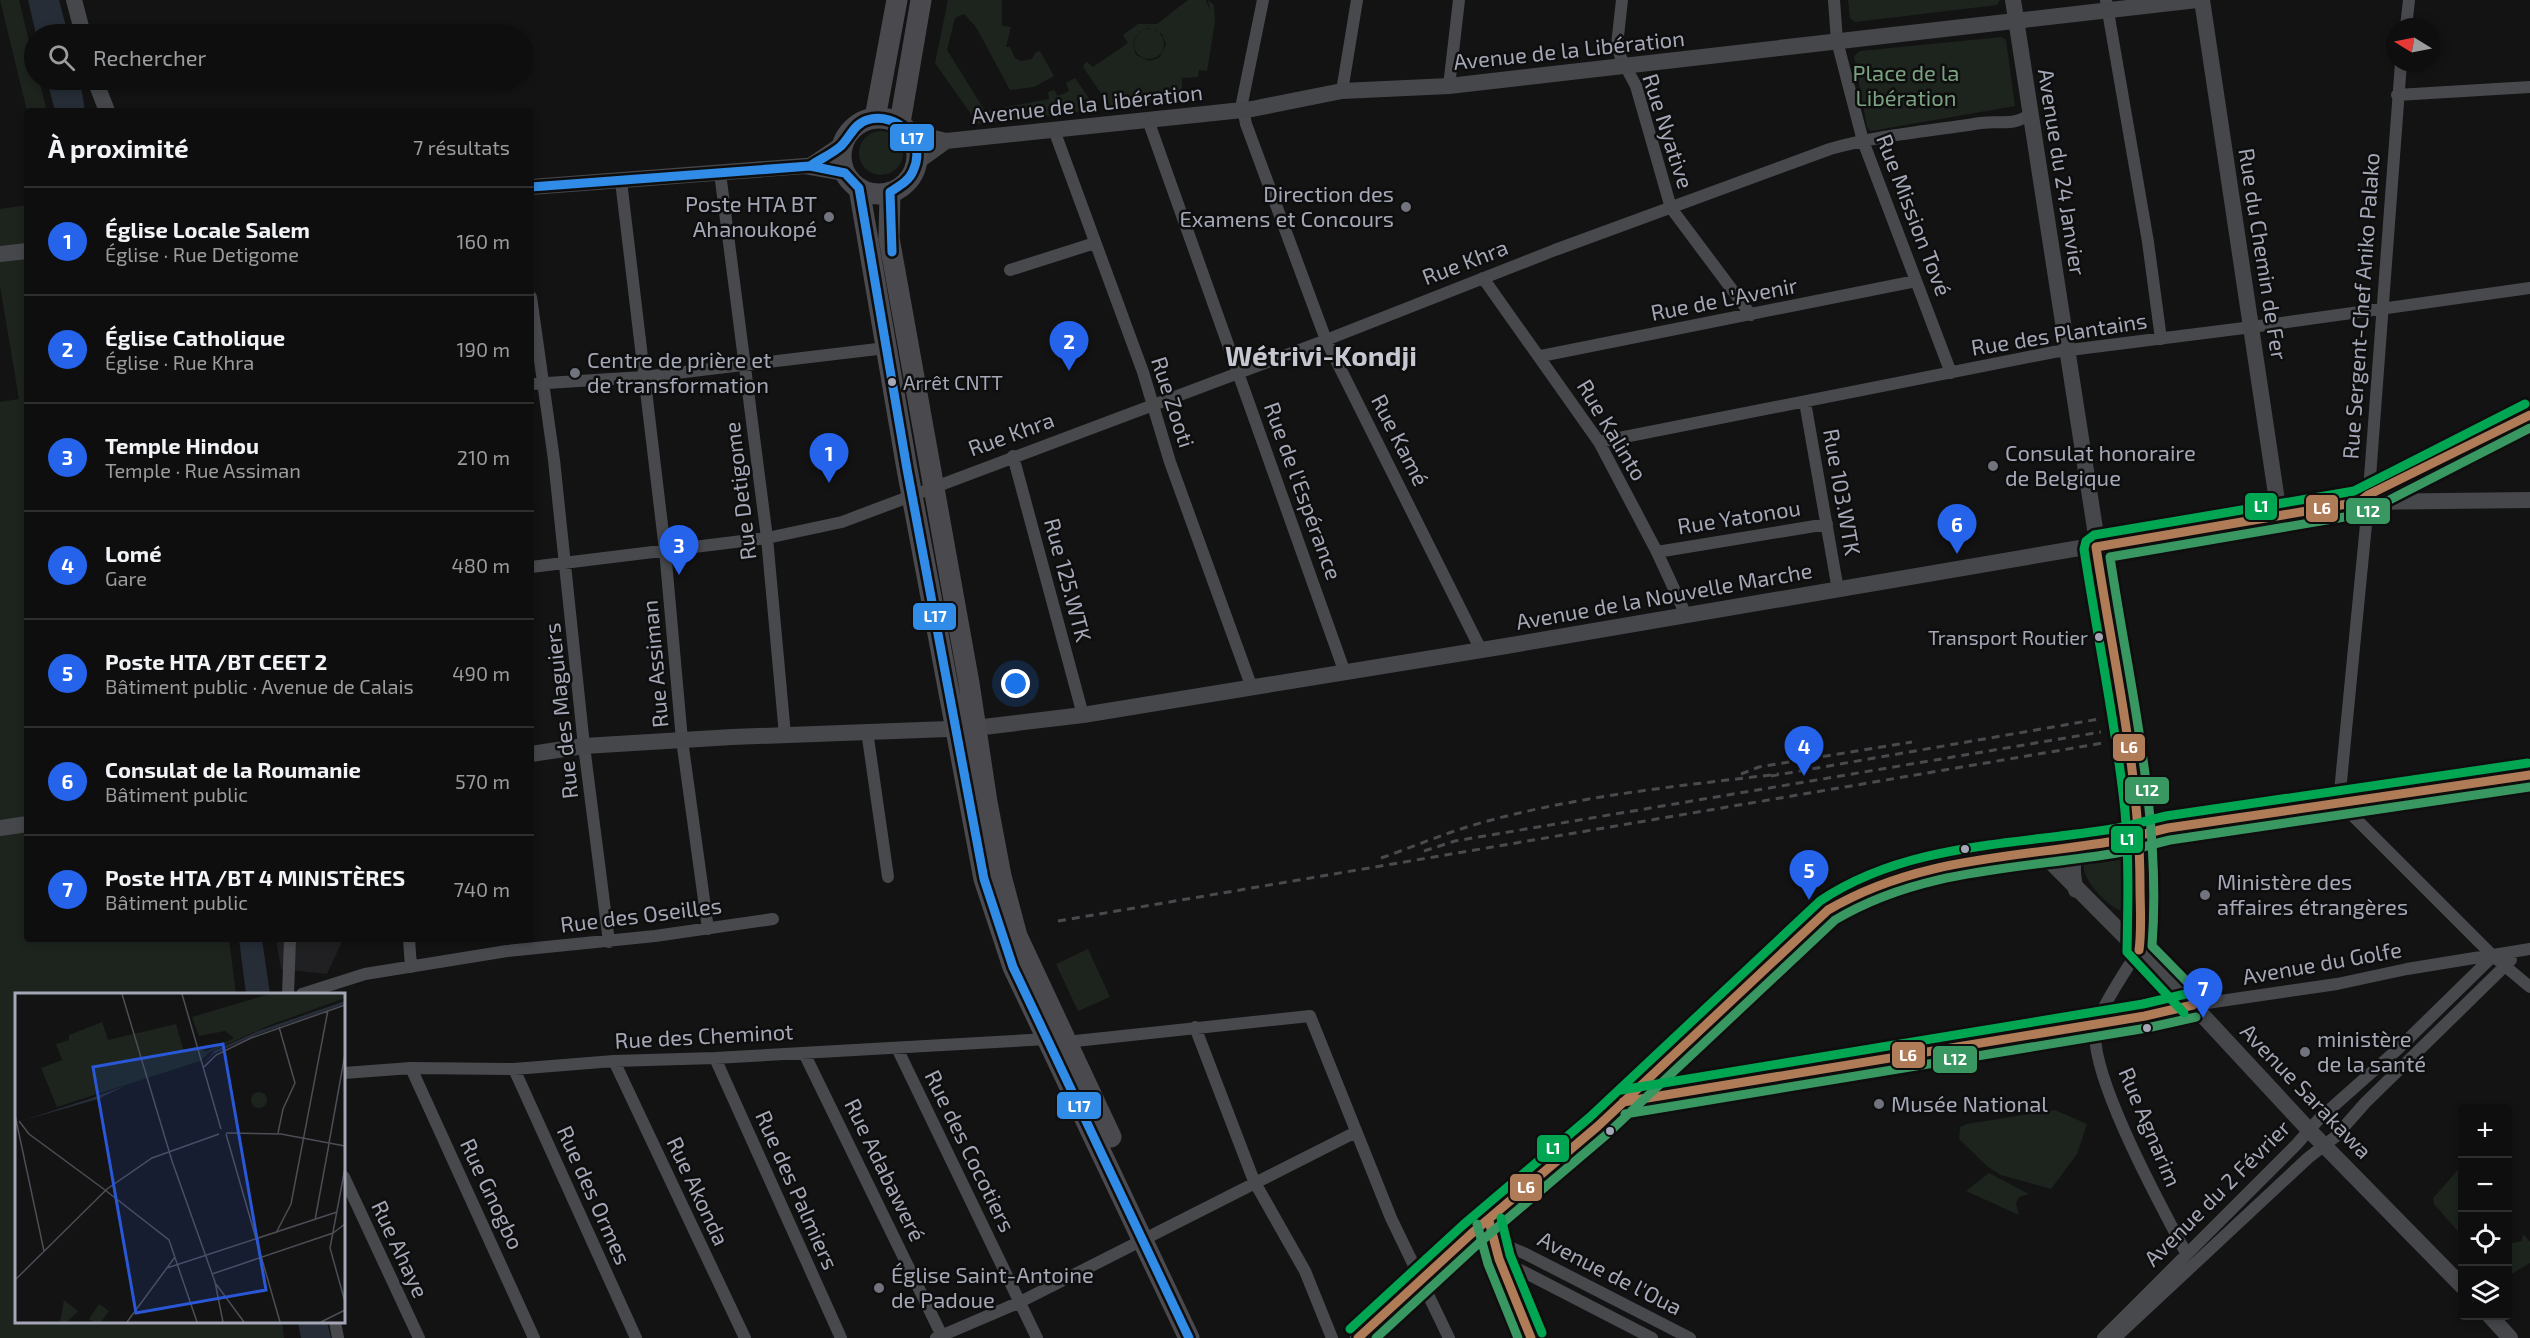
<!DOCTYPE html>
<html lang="fr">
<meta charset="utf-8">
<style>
body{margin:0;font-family:"Exo 2",sans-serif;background:#171718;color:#f1f3f6}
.controls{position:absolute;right:18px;bottom:18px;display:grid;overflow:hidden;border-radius:6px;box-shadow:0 3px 9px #0003}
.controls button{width:54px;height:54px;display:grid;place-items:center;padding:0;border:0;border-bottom:2px solid #2e2e2f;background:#0e0e0f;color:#f1f3f6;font:30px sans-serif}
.compass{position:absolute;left:2386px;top:18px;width:54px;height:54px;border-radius:50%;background:#0e0e0f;box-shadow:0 3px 9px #0003;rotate:280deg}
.you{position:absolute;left:1016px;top:684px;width:21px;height:21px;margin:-15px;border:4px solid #fff;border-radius:50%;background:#1a73e8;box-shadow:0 0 0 9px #1a73e833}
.badge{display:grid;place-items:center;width:39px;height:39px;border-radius:50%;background:#2563eb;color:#fff;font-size:20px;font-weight:700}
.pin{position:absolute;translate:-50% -50px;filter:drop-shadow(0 2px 3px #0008)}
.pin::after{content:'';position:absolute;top:32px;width:21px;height:18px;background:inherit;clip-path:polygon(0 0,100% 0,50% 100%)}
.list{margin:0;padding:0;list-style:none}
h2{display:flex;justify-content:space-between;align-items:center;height:78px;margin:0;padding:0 24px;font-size:26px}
h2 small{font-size:20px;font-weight:400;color:#9b9c9e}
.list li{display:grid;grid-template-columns:39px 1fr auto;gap:18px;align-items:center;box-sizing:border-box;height:108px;padding:0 24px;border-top:2px solid #2e2e2f}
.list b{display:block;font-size:22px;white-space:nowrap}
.list p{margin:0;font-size:20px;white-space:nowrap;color:#9b9c9e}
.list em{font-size:20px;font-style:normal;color:#9b9c9e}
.icon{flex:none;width:33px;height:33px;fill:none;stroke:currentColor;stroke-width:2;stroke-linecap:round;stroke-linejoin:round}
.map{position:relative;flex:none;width:2530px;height:1338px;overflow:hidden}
.search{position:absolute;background:#0e0e0f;box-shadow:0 3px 9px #0003;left:24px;top:24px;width:510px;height:66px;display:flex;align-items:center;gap:15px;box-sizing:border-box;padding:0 21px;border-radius:33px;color:#9b9c9e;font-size:22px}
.panel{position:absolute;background:#0e0e0f;box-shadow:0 3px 9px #0003;left:24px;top:108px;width:510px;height:834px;border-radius:6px}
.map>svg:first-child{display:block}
</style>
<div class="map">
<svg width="2530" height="1338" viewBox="0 0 2530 1338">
<rect width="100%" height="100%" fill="#131314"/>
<path fill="#202022" d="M 276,939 L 343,939 L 327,974 L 281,969 Z"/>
<path fill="#1d241e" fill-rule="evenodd" d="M 0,0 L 19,0 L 34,62 L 34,80 L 39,80 L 47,111 L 27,111 Z
M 948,0 L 1002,0 L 1002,26 L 1011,27 L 1006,47 L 1010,47 L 1015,58 L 1021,61 L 1032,59 L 1036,52 L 1040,51 L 1054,76 L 1034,87 L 1010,90 L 976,27 L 964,14 L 955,18 L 947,50 L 985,111 L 1049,99 L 1048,92 L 1054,90 L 1058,96 L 1069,91 L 1066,83 L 1075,78 L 1097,110 L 978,124 L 935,63 Z
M 1188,0 L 1206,0 L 1210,11 L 1208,0 L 1214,5 L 1215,22 L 1207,71 L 1199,70 L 1198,77 L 1182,78 L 1182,98 L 1111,108 L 1083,67 L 1086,61 L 1093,67 L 1128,43 L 1123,35 L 1138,24 L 1157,24 ZM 1149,28 L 1162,34 L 1166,45 L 1159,58 L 1149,61 L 1136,55 L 1133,44 L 1139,32 Z
M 1848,0 L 2000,0 L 1997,5 L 1855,22 L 1850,18 Z
M1134 44a15 15 0 1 1 30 0a15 15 0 1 1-30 0Z
M 2002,37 L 2006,40 L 2015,106 L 1871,131 L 1867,127 L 1854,56 L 1860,51 Z
M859 153a22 22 0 1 1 44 0a22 22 0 1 1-44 0Z
M 27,205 L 27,939 L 229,939 L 236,994 L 16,994 L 16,1322 L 282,1322 L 284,1338 L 0,1338 L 0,402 L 19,399 L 0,286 L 0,209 Z
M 2122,849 L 2130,857 L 2132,901 L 2129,908 L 2123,911 C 2109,910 2069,868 2089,855 C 2097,849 2112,850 2122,849 Z
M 1088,949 L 1110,997 L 1078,1011 L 1056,964 Z
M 2055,1110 L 2087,1124 L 2077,1154 L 2051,1189 L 2001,1175 L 1988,1167 L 1959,1139 L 1960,1127 L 1967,1124 Z
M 2462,1169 L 2462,1236 L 2434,1204 L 2433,1198 L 2458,1170 Z
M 1989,1173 L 2029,1194 L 2019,1197 L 2016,1203 L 2019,1215 L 1966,1191 Z
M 2523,1234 L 2530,1242 L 2530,1263 L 2508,1276 L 2508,1244 L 2522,1241 Z"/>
<path fill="#262d36" d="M 28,0 L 59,0 L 68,34 L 36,34 Z
M 47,80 L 80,80 L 85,111 L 55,111 Z
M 239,939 L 262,939 L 270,994 L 246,994 Z
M 298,1322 L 327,1322 L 331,1338 L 301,1338 Z"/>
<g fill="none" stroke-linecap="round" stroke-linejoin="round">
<path stroke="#48494d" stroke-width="12" d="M 1263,0 L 1242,103 L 1246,124 L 1326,340 L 1481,650
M 1622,0 L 1617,45 L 1621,58 L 1636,86 L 1671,208 L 1751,315
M 1834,0 L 1837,41 L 1863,141 L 1951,373
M 2106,0 L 2148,242 L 2161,339
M 2406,27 L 2409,0
M 2401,63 L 2368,504 L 2339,802 L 2493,956 L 2530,987
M 1449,86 L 1459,0
M 1342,91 L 1357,0
M 2397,95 L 2530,87
M 1148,120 L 1345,673
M 1054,130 L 1143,372 L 1170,462 L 1252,688
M 720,173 L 767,538 L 785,735
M 621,181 L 665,550 L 682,740 L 708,929
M 1010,270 L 1095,243
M 1483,278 L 1599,442 L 1657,552 L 1686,615
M 531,297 L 554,460 L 584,746 L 609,942
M 1541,356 L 1916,281
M 531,384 L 643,377 L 886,348
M 1805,402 L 1838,590
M 1599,442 L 2054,352 L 2252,327 L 2530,288
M 1013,456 L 1083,715
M 1657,552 L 1827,524
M 531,567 L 767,538 L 842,522 L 1326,340 L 1555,250 L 1830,149 C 1879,135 1931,131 1981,123 C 2002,120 2012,127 2030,114
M 867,731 L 888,877
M 409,939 L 411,967
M 2139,950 C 2127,968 2101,1007 2096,1026 C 2086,1070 2163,1210 2186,1253
M 288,994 L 290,939
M 302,994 L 365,974 L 507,951 L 655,936 L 773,919
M 1195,1027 L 1254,1181 L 1305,1271 L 1332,1338
M 897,1048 L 1037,1338
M 804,1053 L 943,1338
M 715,1058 L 841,1338
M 614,1061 L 745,1338
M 411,1068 L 534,1338
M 514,1069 L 636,1338
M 344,1073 L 411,1068 L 514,1069 L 614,1061 L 715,1058 L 1047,1039 L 1066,1042 L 1310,1016 L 1391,1218 L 1449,1338
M 1623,1102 L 2145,1016 L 2193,1005 L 2337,984 L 2407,969 L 2530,949
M 344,1177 L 419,1338
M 1489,1221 L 1499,1259 L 1531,1338
M 1471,1234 L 1499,1259 L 1652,1338
M 1495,1241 L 1526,1254 L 1690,1338
M 335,1322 L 338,1338
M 936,1338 L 1020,1302 L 1356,1132
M 2103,1338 L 2296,1145 L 2319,1119 L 2399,1048 L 2493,956
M 2115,1338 L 2308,1158 L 2335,1137 L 2365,1103 L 2511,960"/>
<path stroke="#46474b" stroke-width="16" d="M 74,0 L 83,34
M 2013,0 L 2138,806 L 2142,856 L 2142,936 L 2139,950
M 2202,0 L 2279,514
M 95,80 L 107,111
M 909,132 L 946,141 L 1252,109 L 1342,91 L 1449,86 L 2197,0
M 917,162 L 946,141
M 810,166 L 844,143
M 531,187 L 805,166 L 845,173
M 0,254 L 27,251
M 2359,502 L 2530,500
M 531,754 L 584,746 L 732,737 L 975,728 L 1083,715 L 1506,646 L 2279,514 C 2307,511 2346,513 2368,495 L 2530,415
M 0,828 L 27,824
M 2040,851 L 2193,1005 L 2309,1130 L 2462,1286
M 2076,890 C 2071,870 2070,855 2088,844
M 2490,1316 L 2510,1338
M 1358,1338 L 1471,1234 L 1598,1126 L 1828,910 C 1903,856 2025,856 2115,841 C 2133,838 2150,832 2168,828 L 2530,775"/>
<path stroke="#4a4a4e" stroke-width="21" d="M 875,118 L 897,0
M841 156a38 38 0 1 1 76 0a38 38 0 1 1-76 0Z
M 900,123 L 921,0
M 859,188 L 907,469 L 984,879 L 1013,967 L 1189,1338
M 890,192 L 889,238 L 969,683 L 987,802 L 1001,876 L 1017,936 L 1111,1137"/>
<path stroke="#484a4d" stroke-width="3" stroke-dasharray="8 6" stroke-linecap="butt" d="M 1741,774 L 1759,767 L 1912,742
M 1771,776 L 2099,719
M 1424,851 L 1455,841 L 2101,732
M 1381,858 C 1410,848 1438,836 1467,827 C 1565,797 1678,786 1779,774
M 1058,921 L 2103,743"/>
<defs>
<path id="bus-1" d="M 2096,547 L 2359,502 L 2368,495 L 2530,415
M 2096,547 C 2113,660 2140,772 2140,886 C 2140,907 2142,929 2139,950
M 1623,1102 L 2145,1016 L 2193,1005
M 1489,1221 L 1499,1259 L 1531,1338
M 1358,1338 L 1471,1234 L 1598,1126 L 1828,910 C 1918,857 2014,858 2115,841 C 2133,838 2150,832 2168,828 L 2530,775"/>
<path id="bus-2" d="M 810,166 C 820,159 832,154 841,146 C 850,137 854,124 867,120 C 896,111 928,140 913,171 C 909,181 899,186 890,192 L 892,252
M 531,187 L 810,166 L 845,173 L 859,188 L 907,469 L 984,879 L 1013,967 L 1189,1338"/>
<path id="bus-3" d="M 2202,997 L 2152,946 C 2162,815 2129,685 2110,557 L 2362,514 L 2530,428
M 1625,1114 L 2147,1028 L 2196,1017
M 1477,1224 L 1488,1264 L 1518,1338
M 1376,1338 L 1479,1243 L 1606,1135 L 1835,920 C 1922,868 2020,869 2117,853 C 2135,850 2152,844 2170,840 L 2530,787"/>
<path id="bus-4" d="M 2184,1013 L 2127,952 C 2128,905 2129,858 2125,811 C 2116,723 2097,636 2084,549 L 2086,541 L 2094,535 L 2354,491 L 2525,404
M 1621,1090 L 2143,1004 L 2190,993
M 1501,1218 L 1510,1255 L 1542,1333
M 1350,1329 L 1463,1225 L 1590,1117 L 1820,901 C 1906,843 2014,845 2112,829 C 2131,826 2148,820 2166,816 L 2528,763"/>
</defs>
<use href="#bus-1" stroke="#0e0e0f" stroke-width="14"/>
<use href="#bus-2" stroke="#0e0e0f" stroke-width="14"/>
<use href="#bus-3" stroke="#0e0e0f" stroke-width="14"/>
<use href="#bus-4" stroke="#0e0e0f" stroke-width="14"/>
<use href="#bus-1" stroke="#b07c57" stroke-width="9"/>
<use href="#bus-2" stroke="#318ce7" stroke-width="9"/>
<use href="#bus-3" stroke="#399761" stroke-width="9"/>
<use href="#bus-4" stroke="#00a651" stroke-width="9"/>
</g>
<g fill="#71737d" stroke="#0e0e0f" stroke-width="2">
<circle cx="1406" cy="207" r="6"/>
<circle cx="829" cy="217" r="6"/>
<circle cx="575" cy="373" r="6"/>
<circle cx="1993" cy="466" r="6"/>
<circle cx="2205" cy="895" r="6"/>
<circle cx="2305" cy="1052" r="6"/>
<circle cx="1879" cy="1104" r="6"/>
<circle cx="879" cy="1288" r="6"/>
</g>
<g fill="#a4a7b6" stroke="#0e0e0f" stroke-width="2">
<circle cx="892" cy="382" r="5"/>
<circle cx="2099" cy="637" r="5"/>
<circle cx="1965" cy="849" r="5"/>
<circle cx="2147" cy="1028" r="5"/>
<circle cx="1610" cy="1131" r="5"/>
</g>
<g text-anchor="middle" stroke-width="5" stroke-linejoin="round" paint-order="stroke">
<g font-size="20" fill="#a4a7b6" stroke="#0e0e0f" text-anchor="start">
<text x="903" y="390">Arrêt CNTT</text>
<text x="2088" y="645" text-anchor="end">Transport Routier</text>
</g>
<g font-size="22" fill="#a4a7b6" stroke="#0e0e0f">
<text transform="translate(1569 50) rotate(-6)" y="8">Avenue de la Libération</text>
<text transform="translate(1087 104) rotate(-6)" y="8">Avenue de la Libération</text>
<text transform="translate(1668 131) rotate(72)" y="8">Rue Nyative</text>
<text transform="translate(2062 172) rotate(81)" y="8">Avenue du 24 Janvier</text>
<text transform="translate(1914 215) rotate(69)" y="8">Rue Mission Tové</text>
<text transform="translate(2263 254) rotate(81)" y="8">Rue du Chemin de Fer</text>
<text transform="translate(1465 262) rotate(-21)" y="8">Rue Khra</text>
<text transform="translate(1724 299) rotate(-11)" y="8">Rue de L'Avenir</text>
<text transform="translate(2361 306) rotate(-86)" y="8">Rue Sergent-Chef Aniko Palako</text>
<text transform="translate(2059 334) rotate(-9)" y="8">Rue des Plantains</text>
<text transform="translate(1173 402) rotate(72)" y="8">Rue Zooti</text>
<text transform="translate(1612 430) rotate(59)" y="8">Rue Kalinto</text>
<text transform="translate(1011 434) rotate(-20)" y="8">Rue Khra</text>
<text transform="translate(1400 440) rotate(63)" y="8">Rue Kamé</text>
<text transform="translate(740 491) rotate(-97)" y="8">Rue Detigome</text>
<text transform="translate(1303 491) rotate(70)" y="8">Rue de l'Espérance</text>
<text transform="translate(1842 492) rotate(80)" y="8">Rue 103.WTK</text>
<text transform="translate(1739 517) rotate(-9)" y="8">Rue Yatonou</text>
<text transform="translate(1068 580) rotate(75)" y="8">Rue 125.WTK</text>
<text transform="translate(1664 596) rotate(-10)" y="8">Avenue de la Nouvelle Marche</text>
<text transform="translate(655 664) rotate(-95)" y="8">Rue Assiman</text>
<text transform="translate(561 711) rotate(-96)" y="8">Rue des Maguiers</text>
<text transform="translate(641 915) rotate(-7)" y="8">Rue des Oseilles</text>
<text transform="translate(2322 963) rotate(-10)" y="8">Avenue du Golfe</text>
<text transform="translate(704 1036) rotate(-3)" y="8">Rue des Cheminot</text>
<text transform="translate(2306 1091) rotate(46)" y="8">Avenue Sarakawa</text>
<text transform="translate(2150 1127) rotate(67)" y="8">Rue Agnarim</text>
<text transform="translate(970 1151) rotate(64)" y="8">Rue des Cocotiers</text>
<text transform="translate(885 1170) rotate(64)" y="8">Rue Adabaweré</text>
<text transform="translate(797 1190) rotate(66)" y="8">Rue des Palmiers</text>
<text transform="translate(698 1191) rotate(65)" y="8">Rue Akonda</text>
<text transform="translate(2217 1193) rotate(-45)" y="8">Avenue du 2 Février</text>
<text transform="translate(492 1194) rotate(65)" y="8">Rue Gnogbo</text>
<text transform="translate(594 1195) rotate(66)" y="8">Rue des Ormes</text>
<text transform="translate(400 1249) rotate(65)" y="8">Rue Ahaye</text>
<text transform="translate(1610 1273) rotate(27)" y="8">Avenue de l'Oua</text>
</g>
<g font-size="22" fill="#7aa280" stroke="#0e0e0f">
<text x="1906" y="81">Place de la<tspan x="1906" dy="25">Libération</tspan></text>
</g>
<g font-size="22" fill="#a4a7b6" stroke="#0e0e0f" text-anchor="start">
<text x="1394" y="202" text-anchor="end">Direction des<tspan x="1394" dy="25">Examens et Concours</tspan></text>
<text x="817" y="212" text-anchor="end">Poste HTA BT<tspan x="817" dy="25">Ahanoukopé</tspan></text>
<text x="587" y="368">Centre de prière et<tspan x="587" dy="25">de transformation</tspan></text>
<text x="2005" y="461">Consulat honoraire<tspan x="2005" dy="25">de Belgique</tspan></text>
<text x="2217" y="890">Ministère des<tspan x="2217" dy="25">affaires étrangères</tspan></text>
<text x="2317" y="1047">ministère<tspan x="2317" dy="25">de la santé</tspan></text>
<text x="1891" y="1112">Musée National</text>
<text x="891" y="1283">Église Saint-Antoine<tspan x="891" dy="25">de Padoue</tspan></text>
</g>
<g font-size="28" font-weight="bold" fill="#c5c7d1" stroke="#0e0e0f">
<text x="1321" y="366">Wétrivi-Kondji</text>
</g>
</g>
<g transform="translate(15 993)">
<rect width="330" height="330" fill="#131314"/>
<path d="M 254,1 L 330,1 L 330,5 L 255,32 L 195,59 L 185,68 L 42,114 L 26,75 L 47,67 L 41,51 L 54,47 L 54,42 L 87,29 L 93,47 L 161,31 L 169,59 L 187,54 L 190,59 L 219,45 L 210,38 L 184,43 L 177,24 ZM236 107a8 8 0 1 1 16 0a8 8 0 1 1-16 0ZM 49,307 L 63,318 L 52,329 L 45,329 ZM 84,311 L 94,318 L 86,329 L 78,329 L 74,326 Z" fill="#1d241e"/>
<path d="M 330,8 L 330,11 L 241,42 L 198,61 L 189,71 L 199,58 L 243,38 ZM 110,93 L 83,106 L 6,128 L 74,106 Z" fill="#262d36"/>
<path fill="none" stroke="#4d4e55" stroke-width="1.5" d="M 107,1 L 157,168 L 200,289 L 208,329M 167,1 L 206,136M 189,74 L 201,62 L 236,45 L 330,12M 0,122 L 29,258M 4,128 L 14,141 L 90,197M 211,140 L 266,141 L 330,153M 263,140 L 268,116 L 280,90 L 264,34M 211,141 L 265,329M 314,150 L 330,61M 330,175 L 315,255 L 330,309M 90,197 L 154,247 L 182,329M 300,227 L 314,151M 261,240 L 276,211 L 313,17M 152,275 L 322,219M 197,281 L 318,240 L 330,231M 0,287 L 92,196 L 137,165 L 204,141M 201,291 L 229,329M 112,329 L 160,264M 306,329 L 330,317"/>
<path fill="#2a57d5" fill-opacity="0.15" stroke="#2a57d5" stroke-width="3" d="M 208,51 L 251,297 L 121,320 L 78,74 Z"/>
<rect width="330" height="330" fill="none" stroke="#a4a7b6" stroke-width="3"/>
</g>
<g stroke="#0e0e0f" stroke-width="2">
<rect x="889" y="123" width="46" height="29" rx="6" fill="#318ce7"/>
<rect x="2244" y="492" width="34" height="29" rx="6" fill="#00a651"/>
<rect x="2305" y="494" width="34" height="29" rx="6" fill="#b07c57"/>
<rect x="2345" y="497" width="46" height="28" rx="6" fill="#399761"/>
<rect x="912" y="602" width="45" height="29" rx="6" fill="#318ce7"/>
<rect x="2112" y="733" width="34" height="29" rx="6" fill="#b07c57"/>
<rect x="2124" y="776" width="46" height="29" rx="6" fill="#399761"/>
<rect x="2110" y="825" width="34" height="29" rx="6" fill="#00a651"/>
<rect x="1891" y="1041" width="35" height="28" rx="6" fill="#b07c57"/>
<rect x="1932" y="1045" width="46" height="29" rx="6" fill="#399761"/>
<rect x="1056" y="1091" width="46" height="29" rx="6" fill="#318ce7"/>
<rect x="1536" y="1134" width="34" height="29" rx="6" fill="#00a651"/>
<rect x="1509" y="1173" width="34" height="29" rx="6" fill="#b07c57"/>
</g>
<g font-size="16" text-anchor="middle" font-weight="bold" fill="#fff">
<text x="912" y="144">L17</text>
<text x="2261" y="512">L1</text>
<text x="2322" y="514">L6</text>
<text x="2368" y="517">L12</text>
<text x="935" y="622">L17</text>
<text x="2129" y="753">L6</text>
<text x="2147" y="796">L12</text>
<text x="2127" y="845">L1</text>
<text x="1908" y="1061">L6</text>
<text x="1955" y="1065">L12</text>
<text x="1079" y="1112">L17</text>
<text x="1553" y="1154">L1</text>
<text x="1526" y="1193">L6</text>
</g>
</svg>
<div class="controls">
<button>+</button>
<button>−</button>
<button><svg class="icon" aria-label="locate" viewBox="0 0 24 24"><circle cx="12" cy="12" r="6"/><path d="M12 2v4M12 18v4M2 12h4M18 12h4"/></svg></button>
<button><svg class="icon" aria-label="layers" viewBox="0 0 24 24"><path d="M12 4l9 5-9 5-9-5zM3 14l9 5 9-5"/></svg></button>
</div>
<svg class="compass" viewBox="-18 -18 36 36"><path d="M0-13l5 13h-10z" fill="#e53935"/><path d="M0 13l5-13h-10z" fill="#9b9c9e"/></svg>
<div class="you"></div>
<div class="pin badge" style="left:829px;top:483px">1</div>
<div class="pin badge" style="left:1069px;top:371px">2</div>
<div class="pin badge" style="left:679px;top:575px">3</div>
<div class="pin badge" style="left:1804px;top:776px">4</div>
<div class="pin badge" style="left:1809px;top:900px">5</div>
<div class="pin badge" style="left:1957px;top:554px">6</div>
<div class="pin badge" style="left:2203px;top:1018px">7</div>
<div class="search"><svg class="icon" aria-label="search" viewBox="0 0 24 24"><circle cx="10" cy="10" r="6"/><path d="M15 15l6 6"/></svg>Rechercher</div>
<section class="panel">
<h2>À proximité<small>7 résultats</small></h2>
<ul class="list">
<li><span class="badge">1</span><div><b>Église Locale Salem</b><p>Église · Rue Detigome</p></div><em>160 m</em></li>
<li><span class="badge">2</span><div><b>Église Catholique</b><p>Église · Rue Khra</p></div><em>190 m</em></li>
<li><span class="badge">3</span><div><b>Temple Hindou</b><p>Temple · Rue Assiman</p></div><em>210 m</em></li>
<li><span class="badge">4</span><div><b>Lomé</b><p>Gare</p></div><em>480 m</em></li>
<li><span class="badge">5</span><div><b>Poste HTA /BT CEET 2</b><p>Bâtiment public · Avenue de Calais</p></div><em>490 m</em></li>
<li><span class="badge">6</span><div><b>Consulat de la Roumanie</b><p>Bâtiment public</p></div><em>570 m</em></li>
<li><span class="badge">7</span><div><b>Poste HTA /BT 4 MINISTÈRES</b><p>Bâtiment public</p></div><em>740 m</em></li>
</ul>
</section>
</div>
